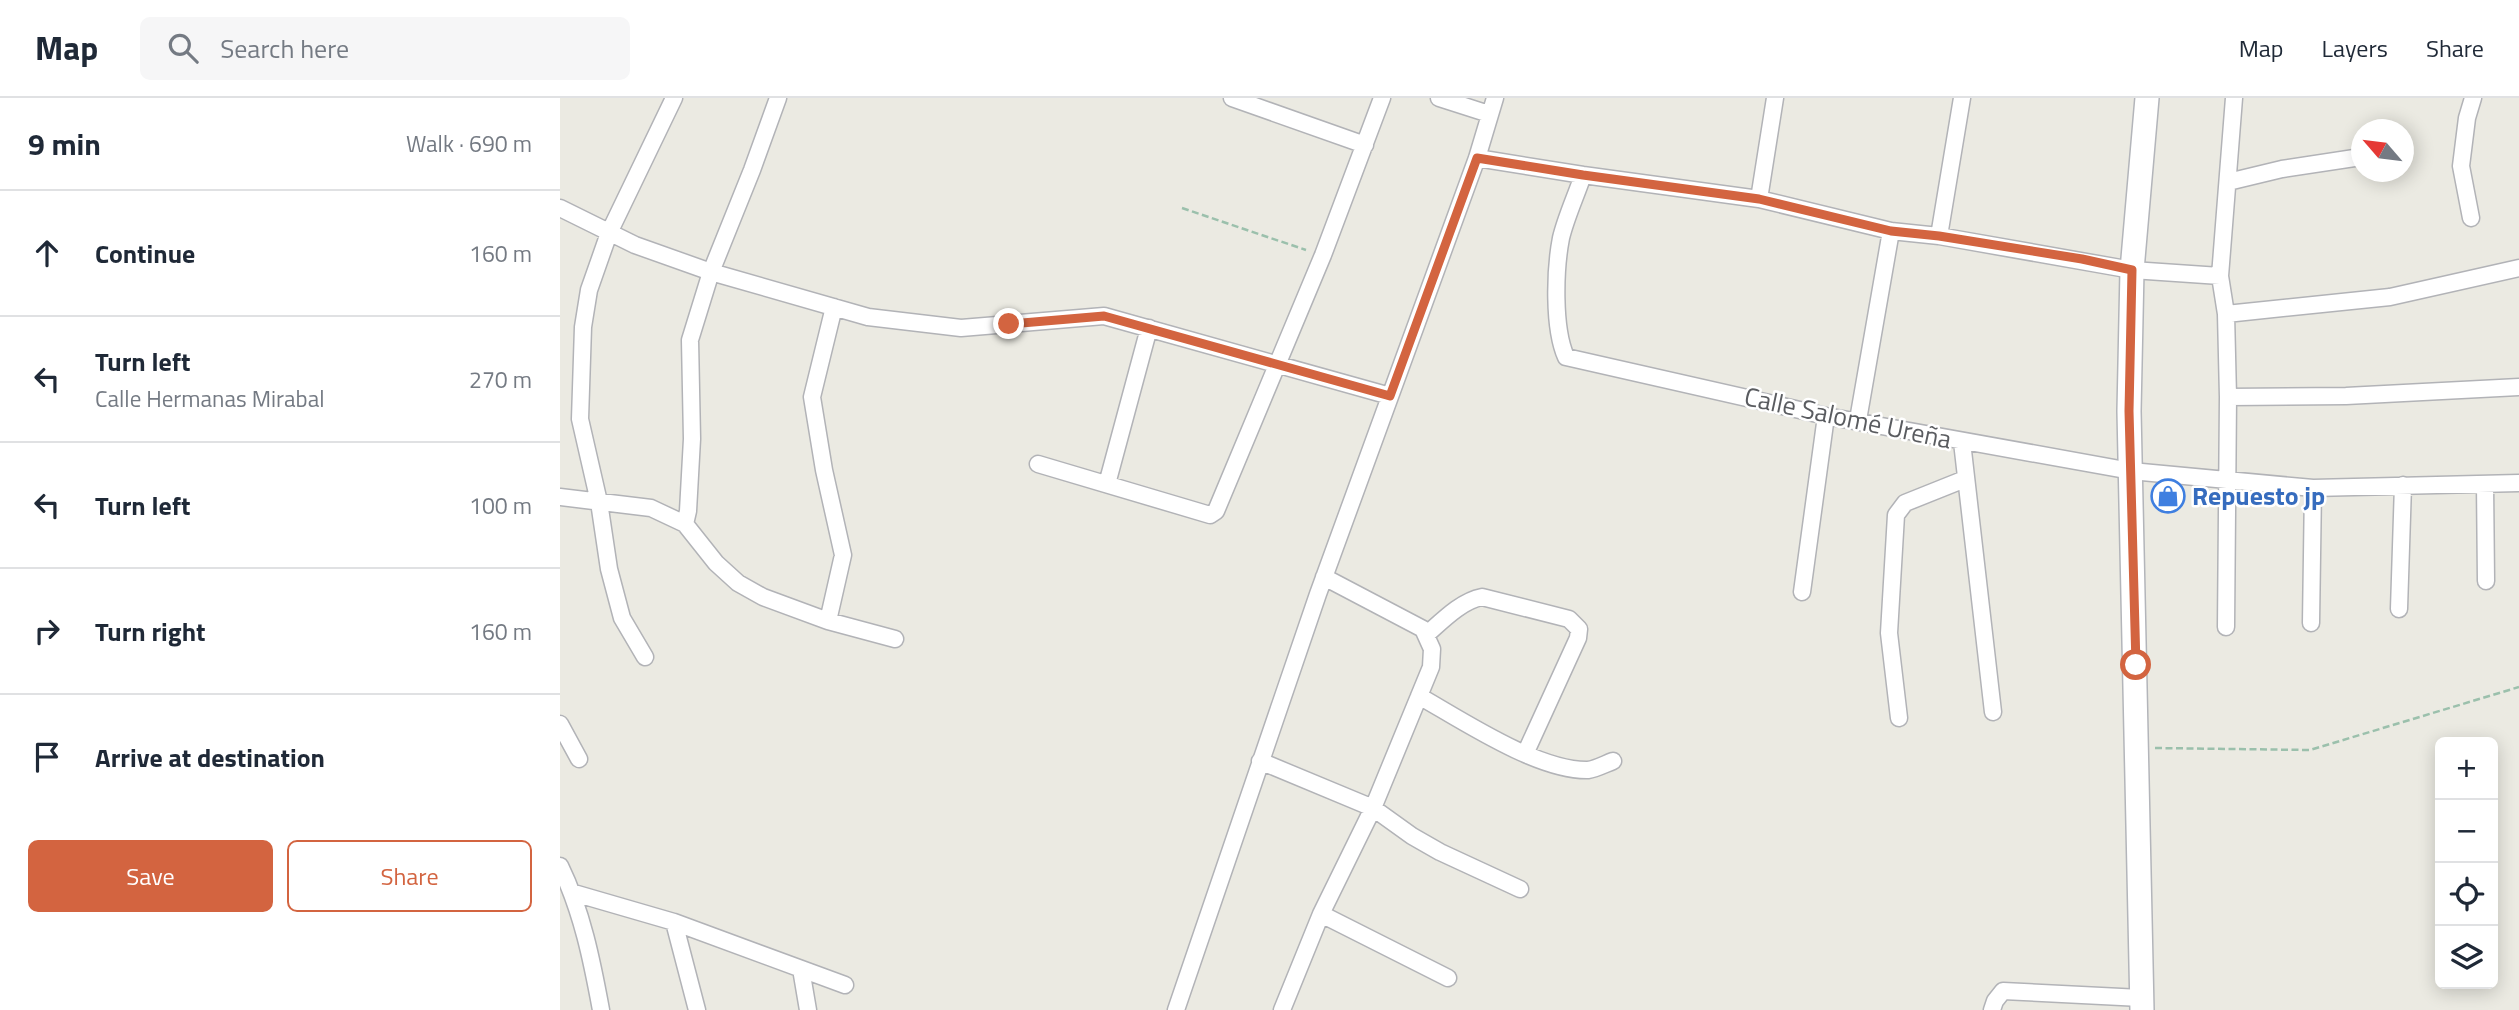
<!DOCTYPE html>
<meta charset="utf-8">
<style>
body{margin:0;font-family:"Titillium Web",sans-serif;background:#f6f6f7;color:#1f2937}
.controls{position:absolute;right:21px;bottom:21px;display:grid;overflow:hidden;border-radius:10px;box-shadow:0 4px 18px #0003}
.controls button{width:63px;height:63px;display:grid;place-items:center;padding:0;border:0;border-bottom:2px solid #e0e1e3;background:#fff;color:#1f2937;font:35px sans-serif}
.compass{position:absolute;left:1791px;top:21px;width:63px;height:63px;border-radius:50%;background:#fff;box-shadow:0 4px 18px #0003;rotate:298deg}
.stop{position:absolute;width:21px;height:21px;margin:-16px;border:5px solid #d36440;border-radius:50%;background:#fff}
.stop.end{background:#d36440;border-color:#fff;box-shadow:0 2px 7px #0008}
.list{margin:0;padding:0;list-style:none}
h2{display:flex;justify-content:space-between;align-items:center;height:91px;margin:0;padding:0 28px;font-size:30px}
h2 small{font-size:23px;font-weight:400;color:#747a83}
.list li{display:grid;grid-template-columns:46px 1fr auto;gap:21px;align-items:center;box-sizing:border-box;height:126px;padding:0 28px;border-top:2px solid #e0e1e3}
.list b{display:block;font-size:26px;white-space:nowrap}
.list p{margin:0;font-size:23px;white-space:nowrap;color:#747a83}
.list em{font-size:23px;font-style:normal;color:#747a83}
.actions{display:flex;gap:14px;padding:21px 28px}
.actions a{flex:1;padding:16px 0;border:2px solid #d36440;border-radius:10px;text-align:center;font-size:24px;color:#d36440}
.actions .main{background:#d36440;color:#fff}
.icon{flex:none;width:38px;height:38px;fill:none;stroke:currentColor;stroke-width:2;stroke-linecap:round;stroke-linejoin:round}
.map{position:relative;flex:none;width:1959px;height:912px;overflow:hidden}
header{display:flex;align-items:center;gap:42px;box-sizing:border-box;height:98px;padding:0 35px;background:#fff;border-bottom:2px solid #e0e1e3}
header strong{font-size:33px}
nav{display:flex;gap:38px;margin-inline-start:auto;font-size:24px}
.search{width:490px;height:63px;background:#f6f6f7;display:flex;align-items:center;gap:18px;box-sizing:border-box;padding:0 24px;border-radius:10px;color:#747a83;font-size:26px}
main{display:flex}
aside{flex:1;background:#fff}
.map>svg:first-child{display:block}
</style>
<header>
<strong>Map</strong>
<div class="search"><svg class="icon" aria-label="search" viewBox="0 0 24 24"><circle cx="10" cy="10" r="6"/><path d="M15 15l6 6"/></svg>Search here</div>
<nav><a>Map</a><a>Layers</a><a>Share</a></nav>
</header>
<main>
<aside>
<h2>9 min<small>Walk · 690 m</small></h2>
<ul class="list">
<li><svg class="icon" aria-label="ahead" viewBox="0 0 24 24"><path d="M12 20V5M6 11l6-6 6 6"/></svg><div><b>Continue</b></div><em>160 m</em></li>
<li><svg class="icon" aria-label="left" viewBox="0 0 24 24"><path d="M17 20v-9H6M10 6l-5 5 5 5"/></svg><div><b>Turn left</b><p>Calle Hermanas Mirabal</p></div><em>270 m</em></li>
<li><svg class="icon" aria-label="left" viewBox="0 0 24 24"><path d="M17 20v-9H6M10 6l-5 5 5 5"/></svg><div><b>Turn left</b></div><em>100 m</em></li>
<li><svg class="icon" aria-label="right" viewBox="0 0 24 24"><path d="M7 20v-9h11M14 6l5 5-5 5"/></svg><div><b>Turn right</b></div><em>160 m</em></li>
<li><svg class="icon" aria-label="arrive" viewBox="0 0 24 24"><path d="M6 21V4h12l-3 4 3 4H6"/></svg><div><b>Arrive at destination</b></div></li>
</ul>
<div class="actions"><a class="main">Save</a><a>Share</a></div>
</aside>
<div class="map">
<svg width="1959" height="912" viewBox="0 0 1959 912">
<rect width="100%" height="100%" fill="#ebeae2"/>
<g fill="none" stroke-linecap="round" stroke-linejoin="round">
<defs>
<path id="street" d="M 672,0 L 805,47
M 879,0 L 929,16
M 917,60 L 1023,77 L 1199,101 L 1331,133 L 1379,138 L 1572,172 L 1660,178
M 1023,77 C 1016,98 1006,119 1001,140 C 995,171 993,230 1006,259 L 1266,318 L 1571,373 L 1753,390 L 1959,385
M 1668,84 L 1722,71 L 1801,59
M 1199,101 L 1215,0
M 0,110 L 75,147 L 151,174 L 308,219 L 401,230 L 544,218 L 830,298
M 1911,120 L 1901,68 L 1907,20 L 1913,0
M 1379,138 L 1402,0
M 1666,216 L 1830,199 L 1959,170
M 1668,299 L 1786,298 L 1959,289
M 1298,322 L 1331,133
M 1402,344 L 1433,614
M 478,366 L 650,417 L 656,413 L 763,157 L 822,0
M 547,386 L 589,230
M 1925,386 L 1926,483
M 0,399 L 91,410 L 125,426 L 156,465 L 178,485 L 203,499 L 268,523 L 335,541
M 125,426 L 128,413 L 132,341 L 130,242 L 151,174 L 192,72 L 218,0
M 1242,494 L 1266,318
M 1839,511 L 1843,387
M 268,523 L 283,457 L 264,372 L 252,299 L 274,209
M 1751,525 L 1753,390
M 1666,529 L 1668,299 L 1666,216 L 1660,178 L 1674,0
M 866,537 C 882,523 901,503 922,499 L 1009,521 L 1019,531 L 1018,540 L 965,656
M 85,559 L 62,520 L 49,471 L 39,404 L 20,321 L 23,229 L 29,192 L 49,135 L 114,0
M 859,598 C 903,623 978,673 1028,672 C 1036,671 1045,666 1053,663
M 1339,620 L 1329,535 L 1336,417 L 1345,405 L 1405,381
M 0,626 L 19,661
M 700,663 L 813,710 L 852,738 L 880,754 L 960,791
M 0,768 C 22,813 32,863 41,912
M 14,795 L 114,824 L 285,887
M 761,816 L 888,880
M 114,824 L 137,912
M 241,871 L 248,912
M 616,912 L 758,496 L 917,60 L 935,0
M 722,912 L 761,816 L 813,710 L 871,569 L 872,551 L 863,531 L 764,479
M 1432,912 L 1435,903 L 1443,893 L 1581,900"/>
<path id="secondary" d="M 1582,912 L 1569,313 L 1572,172 L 1587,0"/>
</defs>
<use href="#street" stroke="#b2b3b7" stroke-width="19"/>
<use href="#secondary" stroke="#b3b5ba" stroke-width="26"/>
<path stroke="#9bc0ac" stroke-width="2.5" stroke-dasharray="7 3.5" stroke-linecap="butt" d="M 622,110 L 746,152
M 1595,650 L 1750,652 L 1959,589"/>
<use href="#street" stroke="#fff" stroke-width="16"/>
<use href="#secondary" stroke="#fff" stroke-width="23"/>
</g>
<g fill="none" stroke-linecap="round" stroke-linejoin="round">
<path stroke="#d36440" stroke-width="9" d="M 449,226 L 544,218 L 830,298 L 917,60 L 1023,77 L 1199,101 L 1331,133 L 1379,138 L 1522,161 L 1572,172 L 1569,313 L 1576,567"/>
</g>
<defs>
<symbol id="shop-ring" viewBox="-11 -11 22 22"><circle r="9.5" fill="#fff" stroke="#3f7fe0" stroke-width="1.5"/><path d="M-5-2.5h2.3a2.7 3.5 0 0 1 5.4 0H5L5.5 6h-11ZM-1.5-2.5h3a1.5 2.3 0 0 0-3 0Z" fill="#3f7fe0"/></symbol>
</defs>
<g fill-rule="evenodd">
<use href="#shop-ring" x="1589" y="379" width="38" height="38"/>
</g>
<g text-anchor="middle" stroke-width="5" stroke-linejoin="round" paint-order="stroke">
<g font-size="26" fill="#5a5c60" stroke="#fff">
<text transform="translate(1288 320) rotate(12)" y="9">Calle Salomé Ureña</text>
</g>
<g font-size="26" font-weight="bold" fill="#366cbe" stroke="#fff" text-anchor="start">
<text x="1632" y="407">Repuesto jp</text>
</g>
</g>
</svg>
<div class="controls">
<button>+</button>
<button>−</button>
<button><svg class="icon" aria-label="locate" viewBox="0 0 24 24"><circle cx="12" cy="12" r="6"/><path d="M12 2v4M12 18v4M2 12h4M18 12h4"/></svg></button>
<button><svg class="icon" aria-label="layers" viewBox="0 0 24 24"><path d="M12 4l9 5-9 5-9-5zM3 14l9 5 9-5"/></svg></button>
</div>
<svg class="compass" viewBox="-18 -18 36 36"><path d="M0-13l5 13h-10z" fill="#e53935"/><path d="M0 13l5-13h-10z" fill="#747a83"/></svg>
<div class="stop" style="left:1576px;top:567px"></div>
<div class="stop end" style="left:449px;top:226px"></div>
</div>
</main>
